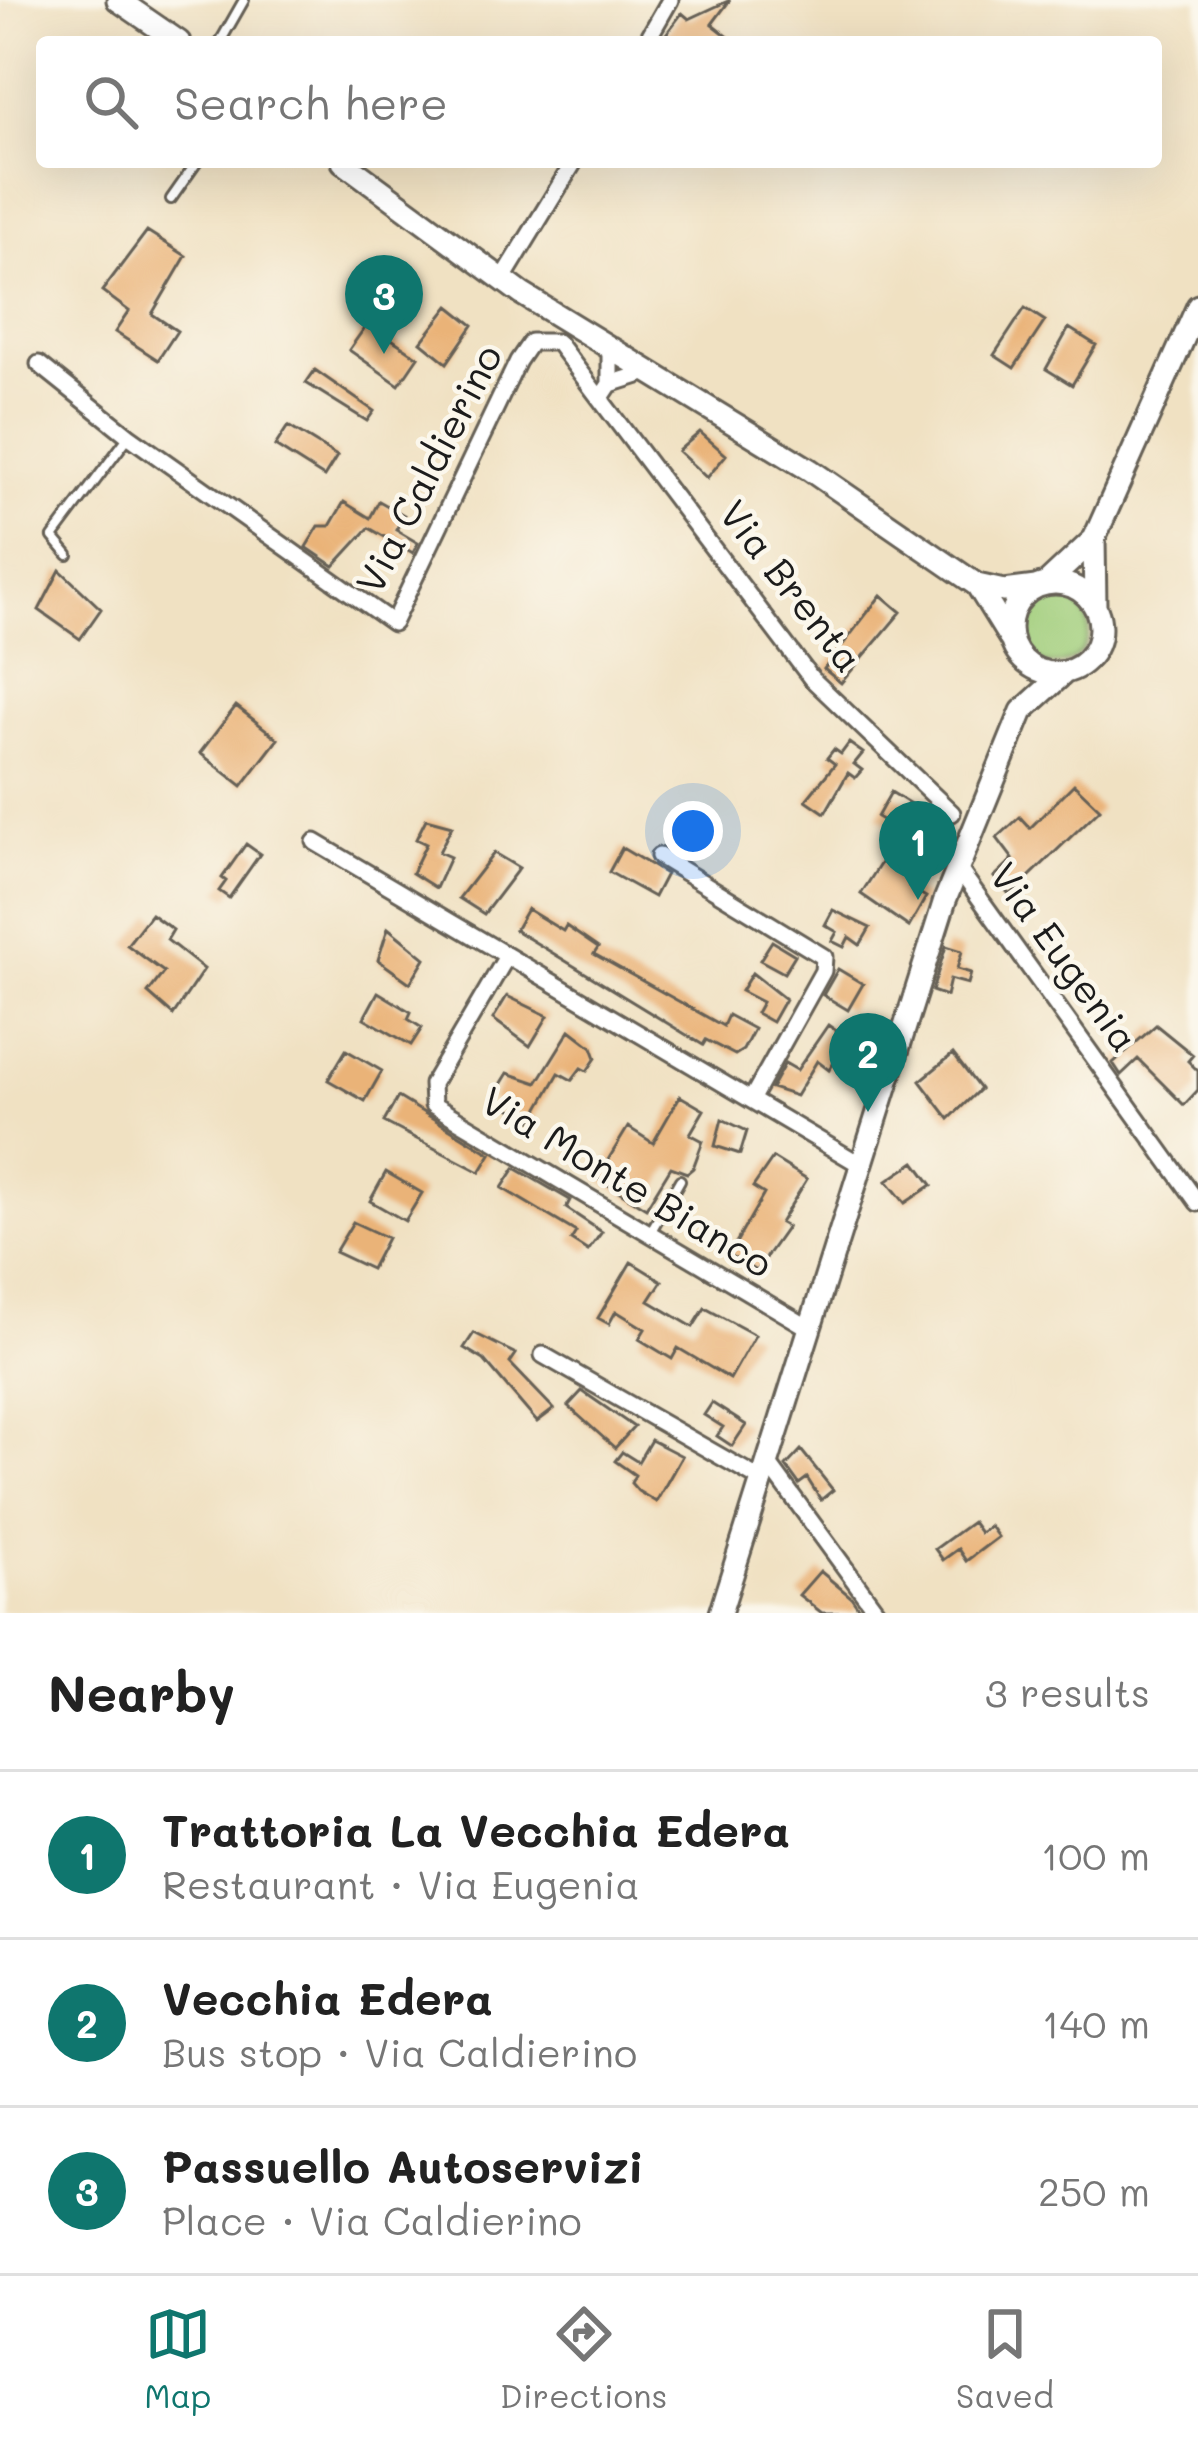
<!DOCTYPE html>
<meta charset="utf-8">
<style>
body{margin:0;font-family:Mali,sans-serif;background:#f2f2f2;color:#222}
.you{position:absolute;left:693px;top:831px;width:42px;height:42px;margin:-30px;border:9px solid #fff;border-radius:50%;background:#1a73e8;box-shadow:0 0 0 18px #1a73e833}
.badge{display:grid;place-items:center;width:78px;height:78px;border-radius:50%;background:#0f766e;color:#fff;font-size:39px;font-weight:700}
.pin{position:absolute;translate:-50% -99px;filter:drop-shadow(0 3px 6px #0008)}
.pin::after{content:'';position:absolute;top:63px;width:42px;height:36px;background:inherit;clip-path:polygon(0 0,100% 0,50% 100%)}
.list{margin:0;padding:0;list-style:none}
h2{display:flex;justify-content:space-between;align-items:center;height:156px;margin:0;padding:0 48px;font-size:51px}
h2 small{font-size:39px;font-weight:400;color:#767676}
.list li{display:grid;grid-template-columns:78px 1fr auto;gap:36px;align-items:center;box-sizing:border-box;height:168px;padding:0 48px;border-top:3px solid #e0e0e0}
.list b{display:block;font-size:45px;white-space:nowrap}
.list p{margin:0;font-size:39px;white-space:nowrap;color:#767676}
.list em{font-size:39px;font-style:normal;color:#767676}
.icon{flex:none;width:66px;height:66px;fill:none;stroke:currentColor;stroke-width:2;stroke-linecap:round;stroke-linejoin:round}
.map{position:relative;flex:none;width:1198px;height:1613px;overflow:hidden}
.search{position:absolute;background:#fff;box-shadow:0 12px 48px #0002;left:36px;right:36px;top:36px;height:132px;display:flex;align-items:center;gap:30px;box-sizing:border-box;padding:0 42px;border-radius:12px;color:#767676;font-size:45px}
.sheet{height:660px;background:#fff}
nav{display:flex;justify-content:space-around;align-items:center;box-sizing:border-box;height:168px;border-top:3px solid #e0e0e0;background:#fff;font-size:33px;color:#767676}
nav a{display:grid;justify-items:center;gap:6px}
nav .on{color:#0f766e}
.map>svg:first-child{display:block}
</style>
<div class="map">
<svg width="1198" height="1613" viewBox="0 0 1198 1613">
<rect width="100%" height="100%" fill="#fbf7ec"/>
<filter id="ink" filterUnits="userSpaceOnUse"><feTurbulence type="fractalNoise" baseFrequency=".00833" numOctaves="2"/><feDisplacementMap in="SourceGraphic" scale="24" xChannelSelector="R" yChannelSelector="G"/><feConvolveMatrix kernelMatrix="1 2 1 2 8 2 1 2 1" color-interpolation-filters="sRGB"/></filter>
<filter id="wash" filterUnits="userSpaceOnUse"><feTurbulence type="fractalNoise" baseFrequency=".004" numOctaves="4" result="noise"/><feDisplacementMap in="SourceGraphic" scale="48" xChannelSelector="R" yChannelSelector="G"/><feGaussianBlur stdDeviation="2.7" result="paint"/><feColorMatrix in="noise" values="0 0 0 0 0 0 0 0 0 0 0 0 0 0 0 0 0 1.4 0 .05"/><feComposite in="paint" operator="in"/></filter>
<g filter="url(#wash)">
<rect width="100%" height="100%" fill="#f0e1c2"/>
<path fill="#a1ce7c" stroke="#5e754c" stroke-width="3" d="M1019 630a35 35 0 1 1 70 0a35 35 0 1 1-70 0Z"/>
<g id="blocks">
<path fill="#eab378" d="M 730,0 L 712,24 L 735,42 L 660,42 L 682,13 L 689,19 Z
M 147,231 L 186,256 L 152,314 L 177,331 L 158,360 L 115,332 L 129,311 L 102,291 Z
M 449,306 L 473,325 L 447,363 L 421,342 Z
M 1025,308 L 1045,321 L 1014,368 L 994,355 Z
M 368,323 L 418,357 L 399,385 L 349,350 Z
M 1069,328 L 1096,345 L 1072,385 L 1046,369 Z
M 315,370 L 374,411 L 367,421 L 306,383 Z
M 288,426 L 337,456 L 324,477 L 275,446 Z
M 700,432 L 726,455 L 707,478 L 678,451 Z
M 379,501 L 404,515 L 396,530 L 418,543 L 413,553 L 369,528 L 334,566 L 306,547 L 319,526 L 330,526 L 344,502 L 370,518 Z
M 60,570 L 101,609 L 80,639 L 39,610 Z
M 881,595 L 901,612 L 841,683 L 824,669 Z
M 236,706 L 278,739 L 242,786 L 200,753 Z
M 849,743 L 863,753 L 854,764 L 862,770 L 855,778 L 848,773 L 825,813 L 806,800 L 835,764 L 827,758 L 834,749 L 841,754 Z
M 1074,784 L 1100,809 L 1010,895 L 994,877 L 1013,859 L 997,838 L 1020,817 L 1030,828 Z
M 891,792 L 930,816 L 916,840 L 877,817 Z
M 426,819 L 452,826 L 439,852 L 450,857 L 436,888 L 412,873 L 426,844 L 416,839 Z
M 909,840 L 932,861 L 909,887 L 926,897 L 909,927 L 861,894 L 884,858 L 890,862 Z
M 246,844 L 260,854 L 229,898 L 219,891 L 226,881 L 222,878 Z
M 622,848 L 666,874 L 654,897 L 609,872 Z
M 494,853 L 519,868 L 484,914 L 459,898 Z
M 527,909 L 563,931 L 566,926 L 598,948 L 594,954 L 723,1026 L 728,1015 L 754,1029 L 743,1050 L 735,1055 L 706,1040 L 703,1045 L 515,930 Z
M 833,910 L 870,928 L 860,945 L 849,937 L 844,947 L 832,941 L 837,932 L 825,925 Z
M 151,914 L 173,930 L 167,940 L 204,969 L 173,1015 L 148,993 L 164,972 L 127,945 Z
M 388,928 L 425,958 L 410,983 L 378,960 Z
M 772,941 L 795,955 L 784,973 L 760,960 Z
M 946,946 L 962,951 L 957,969 L 971,973 L 968,984 L 950,979 L 946,996 L 932,991 Z
M 838,969 L 863,984 L 848,1010 L 823,995 Z
M 752,973 L 785,999 L 772,1022 L 756,1013 L 762,1002 L 741,991 Z
M 378,992 L 411,1012 L 408,1019 L 422,1028 L 411,1045 L 364,1018 Z
M 507,996 L 548,1016 L 530,1046 L 493,1019 Z
M 828,1025 L 849,1040 L 829,1070 L 817,1061 L 796,1096 L 771,1088 L 785,1063 L 797,1070 Z
M 1156,1025 L 1193,1055 L 1188,1061 L 1198,1071 L 1198,1090 L 1184,1105 L 1138,1059 L 1121,1075 L 1113,1063 Z
M 570,1030 L 592,1047 L 596,1058 L 587,1071 L 581,1068 L 572,1080 L 559,1073 L 532,1120 L 492,1099 L 508,1073 L 537,1083 Z
M 346,1050 L 382,1071 L 365,1101 L 328,1080 Z
M 953,1054 L 980,1089 L 949,1119 L 920,1081 Z
M 680,1096 L 704,1110 L 690,1134 L 703,1141 L 693,1168 L 687,1173 L 671,1167 L 646,1208 L 597,1178 L 628,1127 L 653,1143 Z
M 398,1097 L 491,1154 L 480,1172 L 384,1122 Z
M 722,1119 L 747,1131 L 740,1154 L 715,1146 Z
M 773,1158 L 807,1179 L 780,1223 L 787,1227 L 756,1271 L 729,1255 L 764,1194 L 753,1187 Z
M 915,1162 L 932,1185 L 905,1203 L 887,1181 Z
M 515,1168 L 570,1200 L 566,1208 L 602,1232 L 588,1251 L 571,1240 L 576,1232 L 502,1188 Z
M 386,1172 L 422,1193 L 405,1221 L 370,1201 Z
M 353,1222 L 387,1238 L 371,1269 L 335,1252 Z
M 631,1262 L 662,1281 L 649,1301 L 693,1327 L 705,1308 L 755,1335 L 730,1379 L 678,1348 L 672,1359 L 639,1339 L 645,1329 L 616,1311 L 609,1324 L 598,1318 Z
M 474,1333 L 516,1354 L 510,1363 L 554,1409 L 537,1422 L 484,1360 L 464,1348 Z
M 582,1391 L 634,1427 L 615,1448 L 568,1406 Z
M 712,1403 L 746,1425 L 732,1446 L 717,1436 L 723,1427 L 704,1415 Z
M 651,1440 L 682,1456 L 656,1502 L 638,1491 L 631,1483 L 635,1475 L 615,1461 L 622,1452 L 638,1462 Z
M 801,1450 L 833,1490 L 821,1500 L 807,1478 L 799,1484 L 786,1466 Z
M 972,1522 L 980,1533 L 990,1526 L 998,1537 L 966,1561 L 958,1549 L 943,1560 L 935,1549 Z
M 820,1571 L 851,1597 L 858,1607 L 852,1613 L 822,1613 L 799,1595 Z"/>
</g>
</g>
<g filter="url(#ink)">
<use href="#blocks" fill-opacity="0" stroke="#666156" stroke-width="3"/>
<g fill="none" stroke-linecap="round" stroke-linejoin="round">
<defs>
<path id="lane" d="M 220,42 L 244,0
M 171,199 L 197,162
M 68,555 L 53,537 L 129,436
M 651,1231 L 680,1180"/>
<path id="street" d="M 646,42 L 670,0
M 502,280 L 574,162
M 39,364 L 129,436 L 393,623 L 518,361 L 531,342 L 557,342 L 811,678 L 952,813
M 610,384 L 648,372
M 602,396 L 610,384 L 610,348
M 315,842 L 861,1165
M 659,856 L 824,957 L 823,971 L 751,1100
M 958,868 L 1198,1203
M 507,956 L 432,1084 L 433,1105 L 809,1328
M 543,1355 L 760,1479
M 766,1460 L 878,1613"/>
<path id="secondary" d="M 118,0 L 179,42
M 343,162 L 522,294 L 810,470 L 977,585 L 1004,591 L 1036,587
M1010 628a45 45 0 1 1 90 0a45 45 0 1 1-90 0Z
M 1046,584 L 1094,539
M 977,585 L 1011,640
M 1095,606 L 1094,539 L 1198,306
M 720,1613 L 945,900 L 1022,711 L 1064,673"/>
</defs>
<use href="#lane" stroke="#666156" stroke-width="14"/>
<use href="#street" stroke="#666156" stroke-width="21"/>
<use href="#secondary" stroke="#666156" stroke-width="27"/>
<use href="#lane" stroke="#fff" stroke-width="8"/>
<use href="#street" stroke="#fff" stroke-width="15"/>
<use href="#secondary" stroke="#fff" stroke-width="21"/>
</g>
</g>
<g text-anchor="middle" stroke-width="9" stroke-linejoin="round" paint-order="stroke">
<g font-size="39" fill="#1c1c1c" stroke="#fbf7ec">
<text transform="translate(429 469) rotate(-63)" y="14">Via Caldierino</text>
<text transform="translate(791 586) rotate(52)" y="14">Via Brenta</text>
<text transform="translate(1064 957) rotate(54)" y="14">Via Eugenia</text>
<text transform="translate(627 1182) rotate(31)" y="14">Via Monte Bianco</text>
</g>
</g>
</svg>
<div class="you"></div>
<div class="pin badge" style="left:918px;top:900px">1</div>
<div class="pin badge" style="left:868px;top:1112px">2</div>
<div class="pin badge" style="left:384px;top:354px">3</div>
<div class="search"><svg class="icon" aria-label="search" viewBox="0 0 24 24"><circle cx="10" cy="10" r="6"/><path d="M15 15l6 6"/></svg>Search here</div>
</div>
<section class="sheet">
<h2>Nearby<small>3 results</small></h2>
<ul class="list">
<li><span class="badge">1</span><div><b>Trattoria La Vecchia Edera</b><p>Restaurant · Via Eugenia</p></div><em>100 m</em></li>
<li><span class="badge">2</span><div><b>Vecchia Edera</b><p>Bus stop · Via Caldierino</p></div><em>140 m</em></li>
<li><span class="badge">3</span><div><b>Passuello Autoservizi</b><p>Place · Via Caldierino</p></div><em>250 m</em></li>
</ul>
</section>
<nav>
<a class="on"><svg class="icon" aria-label="map" viewBox="0 0 24 24"><path d="M3 6l6-2 6 2 6-2v14l-6 2-6-2-6 2zM9 4v14M15 6v14"/></svg>Map</a>
<a><svg class="icon" aria-label="directions" viewBox="0 0 24 24"><path d="M12 3l9 9-9 9-9-9zM9 14v-3h6M13 9l2 2-2 2"/></svg>Directions</a>
<a><svg class="icon" aria-label="saved" viewBox="0 0 24 24"><path d="M7 4h10v16l-5-4-5 4z"/></svg>Saved</a>
</nav>
